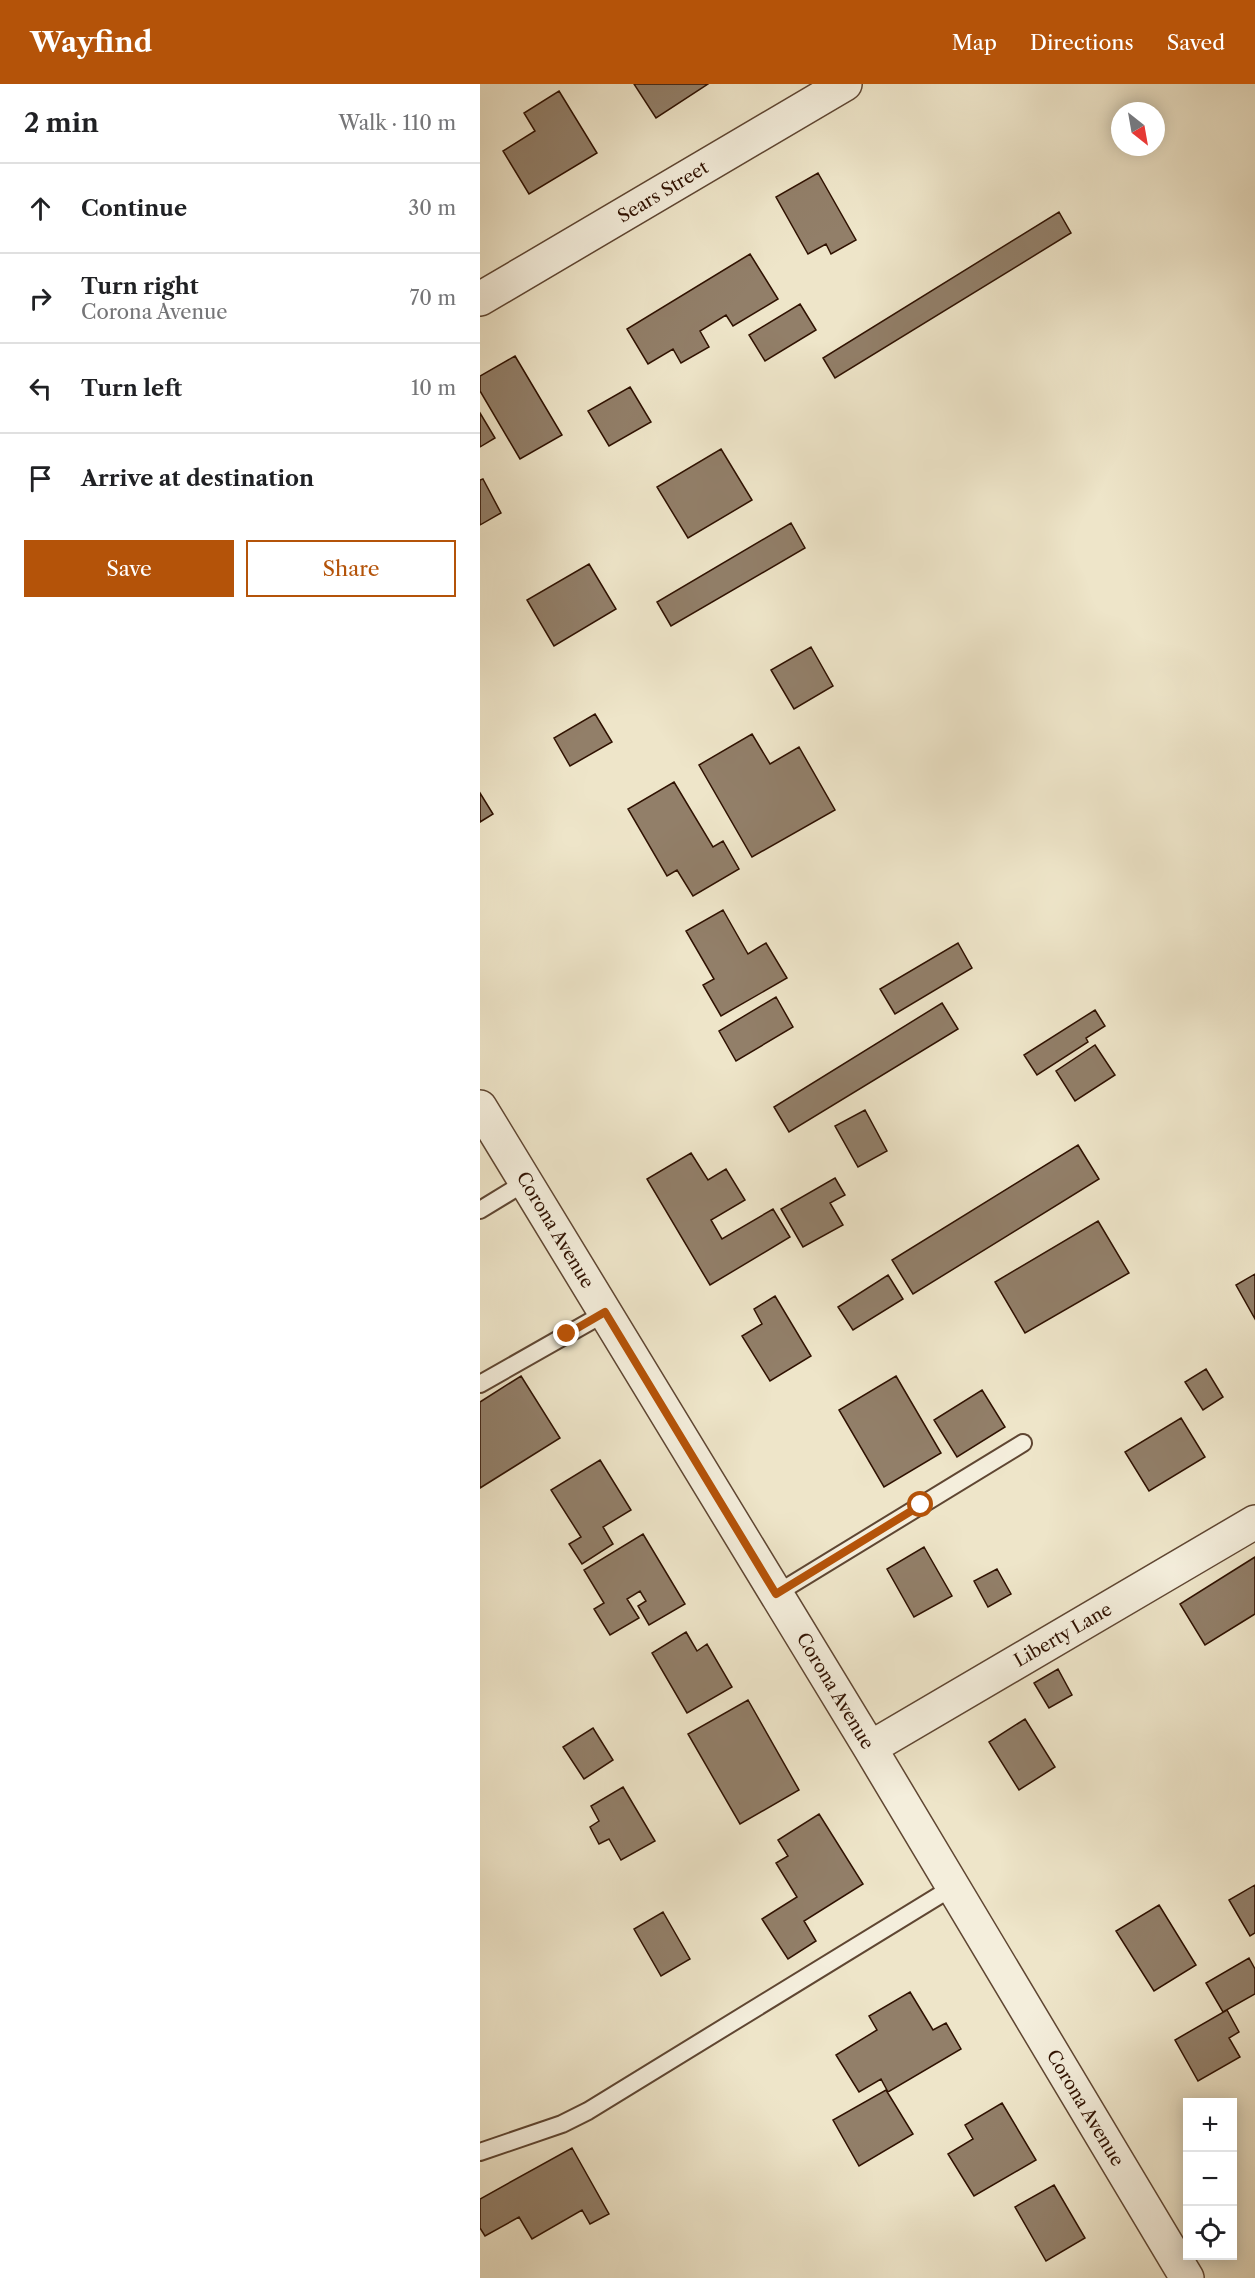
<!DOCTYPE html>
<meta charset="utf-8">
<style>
body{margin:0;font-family:"Libre Caslon Text",serif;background:#f6f6f6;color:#202124}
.controls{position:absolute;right:18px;bottom:18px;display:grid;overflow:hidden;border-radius:0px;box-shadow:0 3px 15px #0003}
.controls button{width:54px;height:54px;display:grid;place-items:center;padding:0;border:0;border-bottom:2px solid #e0e0e0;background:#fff;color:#202124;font:30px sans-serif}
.compass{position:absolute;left:631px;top:18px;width:54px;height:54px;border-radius:50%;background:#fff;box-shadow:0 3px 15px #0003;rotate:149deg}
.stop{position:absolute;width:18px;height:18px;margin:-14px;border:4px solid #b45309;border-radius:50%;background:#fff}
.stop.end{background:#b45309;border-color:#fff;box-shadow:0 2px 6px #0008}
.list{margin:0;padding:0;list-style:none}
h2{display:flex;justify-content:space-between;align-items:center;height:78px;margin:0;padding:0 24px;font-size:26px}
h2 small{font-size:20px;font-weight:400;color:#757577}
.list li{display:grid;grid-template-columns:39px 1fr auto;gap:18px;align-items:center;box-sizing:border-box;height:90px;padding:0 24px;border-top:2px solid #e0e0e0}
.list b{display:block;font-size:22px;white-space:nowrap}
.list p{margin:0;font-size:20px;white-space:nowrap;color:#757577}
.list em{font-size:20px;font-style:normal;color:#757577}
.actions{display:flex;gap:12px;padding:18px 24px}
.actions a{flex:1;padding:14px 0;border:2px solid #b45309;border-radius:0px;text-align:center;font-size:21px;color:#b45309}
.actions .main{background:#b45309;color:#fff}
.icon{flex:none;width:33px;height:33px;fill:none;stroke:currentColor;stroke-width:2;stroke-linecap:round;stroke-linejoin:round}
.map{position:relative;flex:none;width:775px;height:2194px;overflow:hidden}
header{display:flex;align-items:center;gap:36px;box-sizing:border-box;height:84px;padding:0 30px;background:#b45309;color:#fff}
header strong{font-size:28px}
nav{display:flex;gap:33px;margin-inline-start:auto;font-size:21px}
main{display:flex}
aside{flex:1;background:#fff}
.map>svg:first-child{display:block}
</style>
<header>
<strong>Wayfind</strong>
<nav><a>Map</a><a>Directions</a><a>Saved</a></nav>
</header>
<main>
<aside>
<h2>2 min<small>Walk · 110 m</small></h2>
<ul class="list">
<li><svg class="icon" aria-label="ahead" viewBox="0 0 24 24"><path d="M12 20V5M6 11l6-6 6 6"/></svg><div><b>Continue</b></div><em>30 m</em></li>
<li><svg class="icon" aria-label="right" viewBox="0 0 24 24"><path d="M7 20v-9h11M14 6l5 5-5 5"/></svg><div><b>Turn right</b><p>Corona Avenue</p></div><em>70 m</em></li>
<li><svg class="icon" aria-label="left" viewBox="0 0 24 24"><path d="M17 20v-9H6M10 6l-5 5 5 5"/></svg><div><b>Turn left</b></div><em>10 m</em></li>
<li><svg class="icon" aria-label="arrive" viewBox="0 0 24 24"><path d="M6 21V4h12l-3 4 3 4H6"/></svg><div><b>Arrive at destination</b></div></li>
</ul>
<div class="actions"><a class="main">Save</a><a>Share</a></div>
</aside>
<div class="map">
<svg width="775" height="2194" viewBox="0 0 775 2194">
<rect width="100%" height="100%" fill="#eee5c9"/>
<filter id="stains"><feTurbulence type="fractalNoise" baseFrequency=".00333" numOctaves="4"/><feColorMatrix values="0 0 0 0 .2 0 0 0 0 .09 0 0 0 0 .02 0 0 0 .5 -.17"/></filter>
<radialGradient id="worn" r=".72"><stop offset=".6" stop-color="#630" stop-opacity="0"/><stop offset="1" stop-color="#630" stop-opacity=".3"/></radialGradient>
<path fill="#927f69" stroke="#2f1100" stroke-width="1.5" d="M 154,0 L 228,0 L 176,34 Z
M 79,7 L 117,69 L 49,110 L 23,67 L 55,47 L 44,29 Z
M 338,89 L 376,156 L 351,170 L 346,160 L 328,170 L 296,113 Z
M 579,128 L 591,149 L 355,294 L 343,274 Z
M 270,170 L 298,215 L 253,242 L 246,231 L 220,247 L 229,263 L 201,279 L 193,265 L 168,280 L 147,245 Z
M 320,220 L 336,246 L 285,277 L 269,251 Z
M 35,272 L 82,351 L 40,375 L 0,307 L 0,292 Z
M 150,303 L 171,338 L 129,362 L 108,327 Z
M 0,329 L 15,354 L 0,363 Z
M 241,365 L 272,416 L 208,454 L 177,403 Z
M 3,395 L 21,429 L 0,441 L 0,396 Z
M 311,439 L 325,464 L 191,542 L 177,518 Z
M 109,480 L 136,525 L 74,562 L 47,516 Z
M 331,563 L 353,602 L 314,625 L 291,586 Z
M 115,630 L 132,658 L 90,682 L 74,654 Z
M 272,650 L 290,680 L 319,663 L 355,726 L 272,773 L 219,681 Z
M 194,698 L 233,763 L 243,757 L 259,785 L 213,812 L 197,786 L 187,792 L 148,725 Z
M 0,709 L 13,730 L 0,738 Z
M 243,826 L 268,870 L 286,859 L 307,894 L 241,932 L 223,901 L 234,895 L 206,847 Z
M 478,859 L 492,884 L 415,930 L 400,905 Z
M 296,913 L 313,943 L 256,977 L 239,947 Z
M 462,919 L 478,945 L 309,1048 L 294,1023 Z
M 615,926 L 625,942 L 606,954 L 608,958 L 557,991 L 544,971 Z
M 615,961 L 635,991 L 595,1017 L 576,987 Z
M 385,1026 L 407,1067 L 378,1083 L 355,1042 Z
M 598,1061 L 619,1095 L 433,1210 L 412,1176 Z
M 211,1069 L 228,1096 L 246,1085 L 265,1116 L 231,1136 L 242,1155 L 293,1125 L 310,1153 L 230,1201 L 167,1095 Z
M 355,1094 L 365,1111 L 350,1119 L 363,1141 L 323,1163 L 301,1125 Z
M 618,1137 L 649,1189 L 545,1249 L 515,1198 Z
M 775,1190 L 775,1235 L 756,1201 Z
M 408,1191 L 423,1215 L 373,1246 L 358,1223 Z
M 295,1212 L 331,1272 L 290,1297 L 262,1252 L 282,1240 L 274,1225 Z
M 726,1285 L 743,1313 L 723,1326 L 705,1298 Z
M 41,1292 L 80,1354 L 0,1404 L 0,1318 Z
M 416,1292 L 461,1369 L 404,1403 L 359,1326 Z
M 502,1306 L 525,1343 L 477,1373 L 454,1336 Z
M 701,1334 L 725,1373 L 669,1407 L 645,1368 Z
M 120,1376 L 151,1426 L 123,1443 L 133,1460 L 102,1480 L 89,1460 L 101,1453 L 71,1406 Z
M 163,1450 L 205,1520 L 169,1541 L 158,1522 L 166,1517 L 160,1507 L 147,1515 L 159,1534 L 130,1551 L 114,1525 L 124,1519 L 104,1486 Z
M 444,1463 L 472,1512 L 434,1533 L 407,1485 Z
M 775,1473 L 775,1530 L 725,1561 L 700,1520 Z
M 517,1485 L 531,1510 L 508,1523 L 494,1497 Z
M 206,1548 L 217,1567 L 227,1560 L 252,1603 L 207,1629 L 172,1569 Z
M 578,1585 L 592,1611 L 569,1624 L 554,1599 Z
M 268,1616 L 319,1706 L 260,1740 L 208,1650 Z
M 545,1635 L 575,1683 L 539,1706 L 509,1658 Z
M 113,1644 L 133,1676 L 104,1695 L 83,1663 Z
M 143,1703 L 175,1757 L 141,1776 L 129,1755 L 119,1760 L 110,1743 L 119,1737 L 111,1722 Z
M 339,1730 L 383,1800 L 324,1837 L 336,1857 L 308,1875 L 282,1835 L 317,1813 L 296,1779 L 308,1772 L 298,1756 Z
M 775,1801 L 775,1849 L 770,1852 L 749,1816 Z
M 679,1821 L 716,1881 L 674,1907 L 636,1847 Z
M 183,1828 L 210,1875 L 181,1892 L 154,1845 Z
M 769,1874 L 775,1885 L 775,1910 L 743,1928 L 726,1899 Z
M 430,1908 L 453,1946 L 466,1939 L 481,1965 L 408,2008 L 401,1995 L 379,2008 L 356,1971 L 397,1946 L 389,1932 Z
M 747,1926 L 759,1948 L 749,1954 L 760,1973 L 718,1997 L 695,1956 Z
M 406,2006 L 433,2050 L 379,2082 L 353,2036 Z
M 522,2019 L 556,2076 L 494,2112 L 468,2070 L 493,2055 L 485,2041 Z
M 92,2064 L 129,2130 L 110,2140 L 102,2126 L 52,2155 L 39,2133 L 5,2152 L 0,2144 L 0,2115 Z
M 574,2101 L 605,2154 L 566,2177 L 535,2123 Z"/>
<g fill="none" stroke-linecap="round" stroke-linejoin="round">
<defs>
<path id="lane" d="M 0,1126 L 46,1098
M 0,1300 L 125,1229
M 296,1510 L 543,1359
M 0,2068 L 82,2040 L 108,2027 L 473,1803"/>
<path id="street" d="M 0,215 L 365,0
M 0,1023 L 390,1664 L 707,2194
M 390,1664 L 775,1438"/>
</defs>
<use href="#lane" stroke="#5f4632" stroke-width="20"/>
<use href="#street" stroke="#5f4632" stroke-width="36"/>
<use href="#lane" stroke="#f4eedc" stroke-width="16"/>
<use href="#street" stroke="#f4eedc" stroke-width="33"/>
</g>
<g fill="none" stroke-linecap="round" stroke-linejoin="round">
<path stroke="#b45309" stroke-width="8" d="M 87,1250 L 125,1228 L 296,1510 L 441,1421"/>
</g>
<g text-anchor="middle" stroke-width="4.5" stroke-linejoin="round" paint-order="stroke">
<g font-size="18" fill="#2f1100" stroke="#f4eedc">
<text transform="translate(183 108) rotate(-31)" y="6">Sears Street</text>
<text transform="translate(75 1146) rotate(59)" y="6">Corona Avenue</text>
<text transform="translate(583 1551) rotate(-30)" y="6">Liberty Lane</text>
<text transform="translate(355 1607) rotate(59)" y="6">Corona Avenue</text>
<text transform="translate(605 2024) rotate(59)" y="6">Corona Avenue</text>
</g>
</g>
<rect width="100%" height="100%" filter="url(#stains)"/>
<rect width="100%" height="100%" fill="url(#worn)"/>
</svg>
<div class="controls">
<button>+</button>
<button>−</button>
<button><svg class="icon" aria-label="locate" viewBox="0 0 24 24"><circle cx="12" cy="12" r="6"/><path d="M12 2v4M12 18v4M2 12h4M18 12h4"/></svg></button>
</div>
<svg class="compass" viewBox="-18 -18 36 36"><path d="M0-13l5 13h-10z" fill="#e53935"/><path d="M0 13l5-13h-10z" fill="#757577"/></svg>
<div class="stop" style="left:441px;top:1421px"></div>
<div class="stop end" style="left:87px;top:1250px"></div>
</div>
</main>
